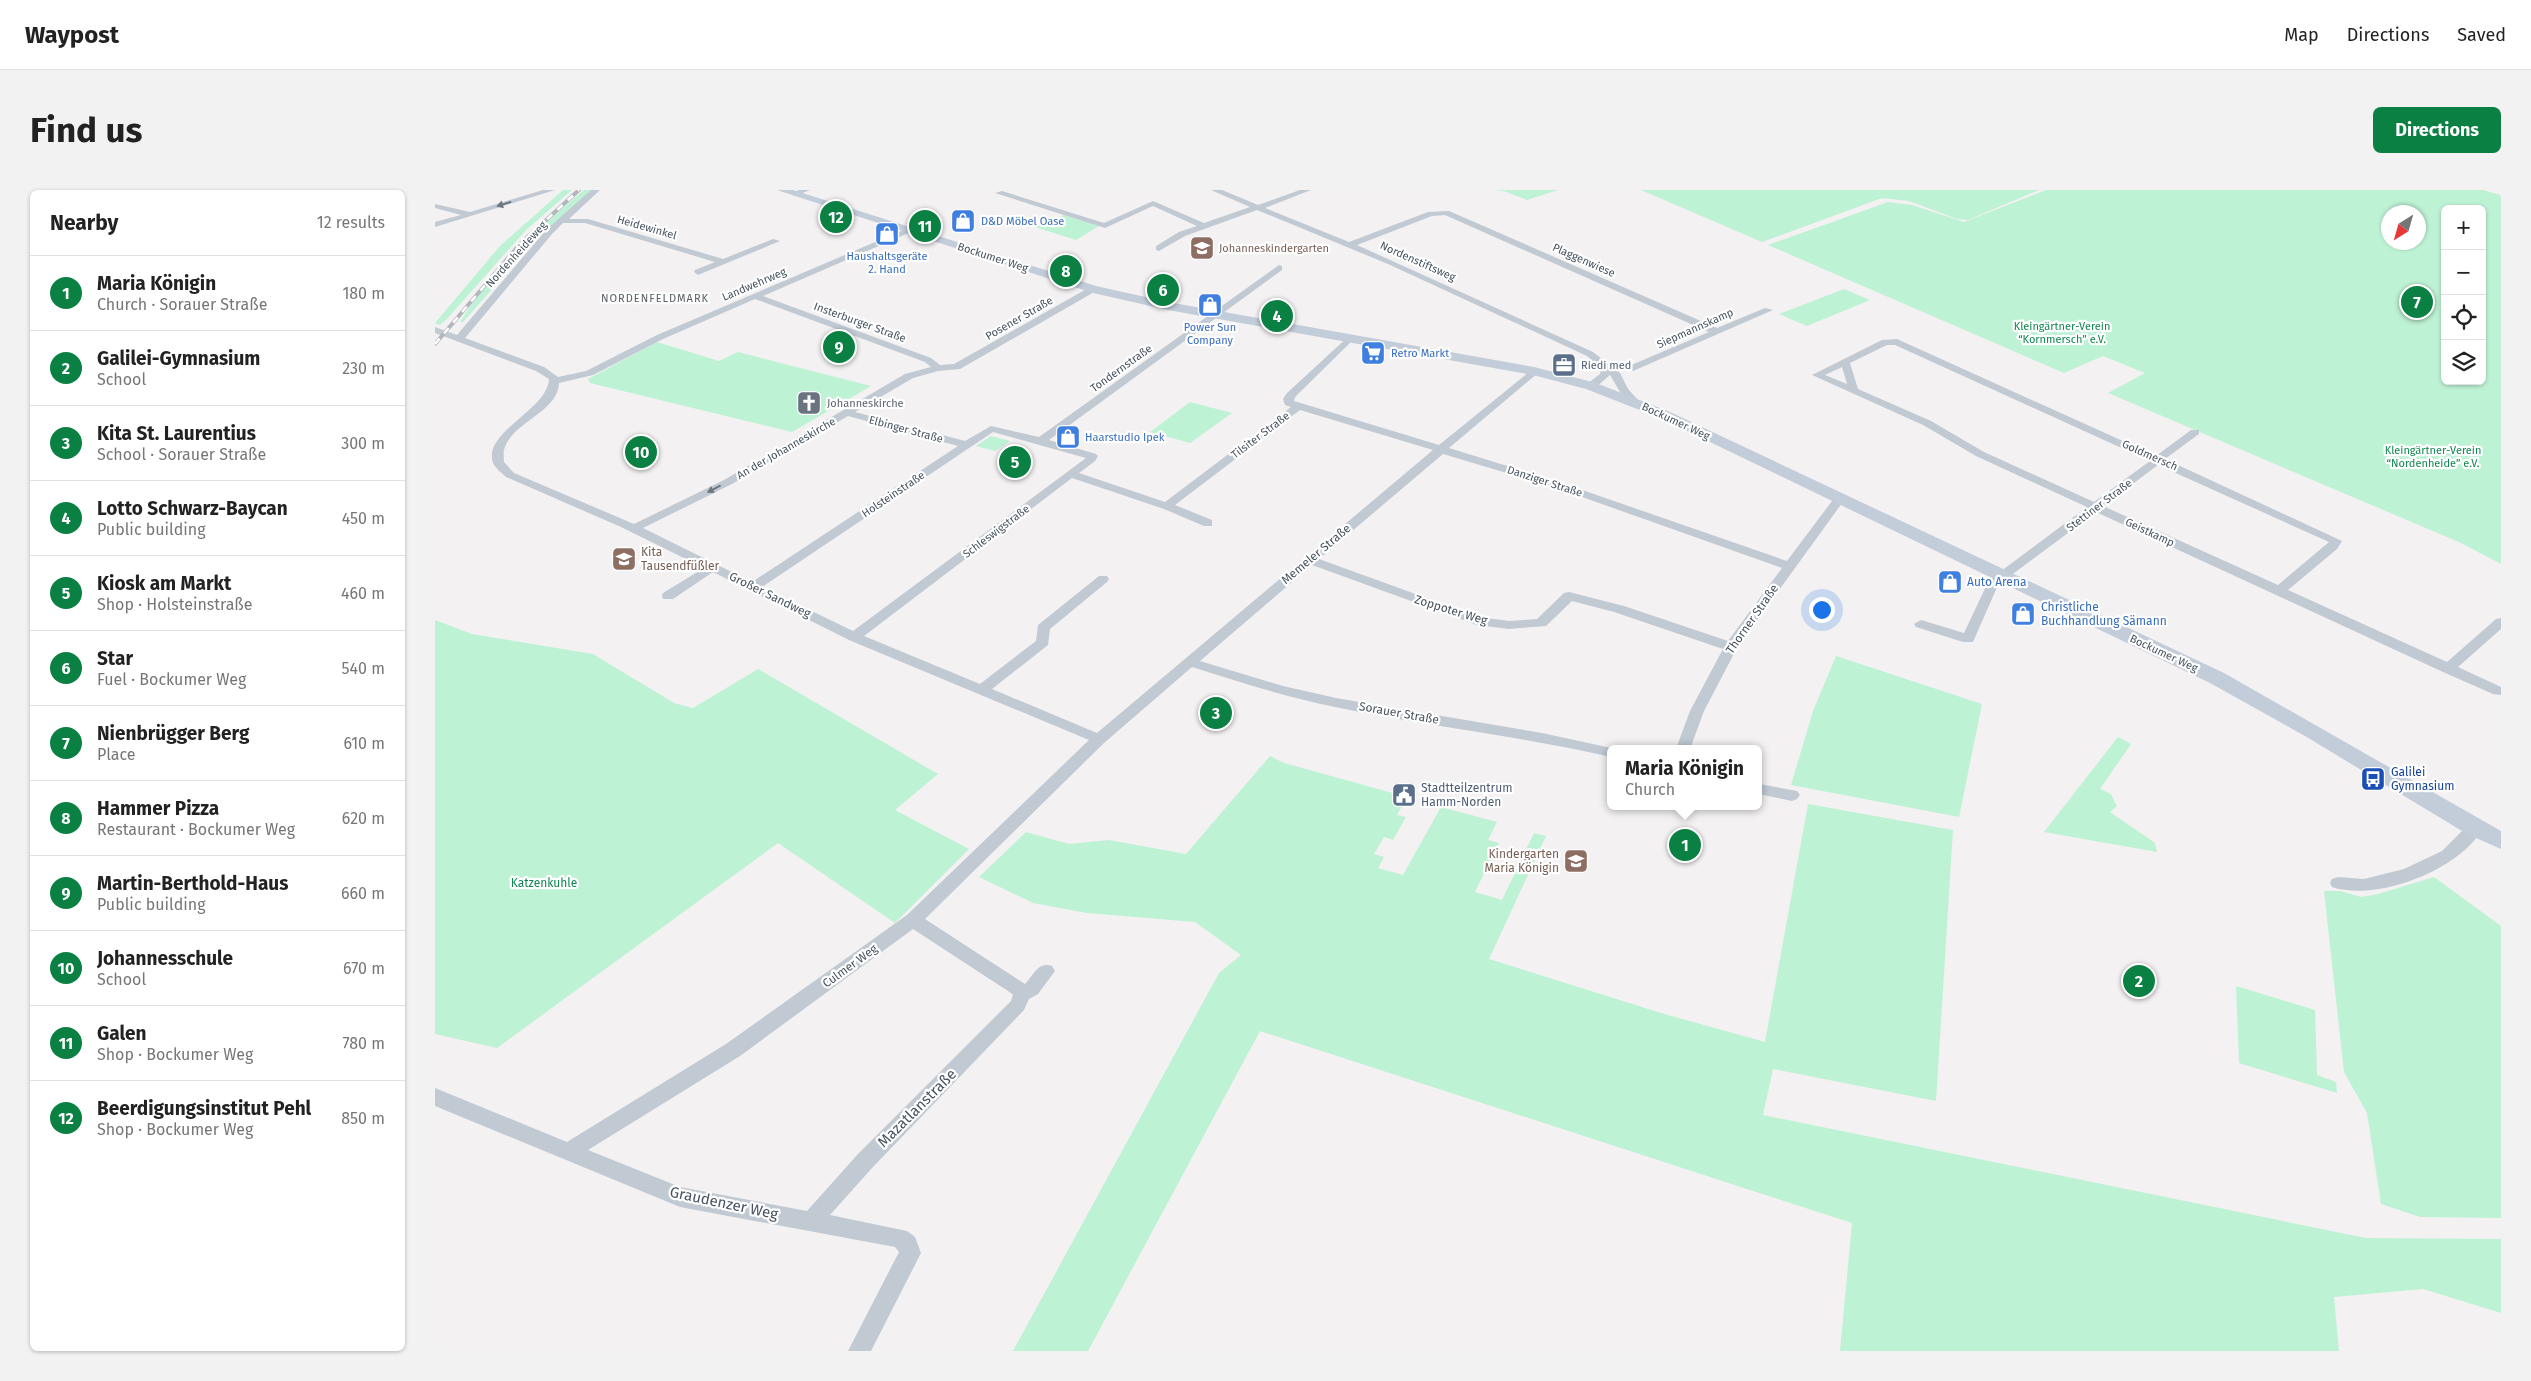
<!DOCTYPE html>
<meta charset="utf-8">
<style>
body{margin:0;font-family:"Fira Sans",sans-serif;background:#f2f2f2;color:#222}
.controls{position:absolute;right:15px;top:15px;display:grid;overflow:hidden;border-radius:8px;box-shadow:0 1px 4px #0004}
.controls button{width:45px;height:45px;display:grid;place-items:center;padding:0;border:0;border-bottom:1px solid #e0e0e0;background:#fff;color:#222;font:25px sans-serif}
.compass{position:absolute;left:1946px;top:15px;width:45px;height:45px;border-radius:50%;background:#fff;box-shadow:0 1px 4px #0004;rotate:217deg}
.you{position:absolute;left:1386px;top:419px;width:18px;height:18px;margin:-12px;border:4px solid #fff;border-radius:50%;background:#1a73e8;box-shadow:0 0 0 8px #1a73e833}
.badge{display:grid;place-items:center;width:32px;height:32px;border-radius:50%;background:#0b8043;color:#fff;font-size:16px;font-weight:700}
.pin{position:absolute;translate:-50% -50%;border:2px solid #fff;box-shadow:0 1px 5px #0006}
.popup{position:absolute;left:1172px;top:555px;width:155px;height:65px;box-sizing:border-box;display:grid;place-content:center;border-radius:8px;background:#fff;filter:drop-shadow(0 1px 4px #0005);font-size:16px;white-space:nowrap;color:#767676}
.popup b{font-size:19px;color:#222}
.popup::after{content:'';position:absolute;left:50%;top:100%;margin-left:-10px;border:10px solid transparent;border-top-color:#fff}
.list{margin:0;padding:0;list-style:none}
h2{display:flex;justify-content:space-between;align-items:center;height:65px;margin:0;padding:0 20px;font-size:21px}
h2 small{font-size:16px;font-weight:400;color:#767676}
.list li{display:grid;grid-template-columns:32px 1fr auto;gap:15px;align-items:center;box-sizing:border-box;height:75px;padding:0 20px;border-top:1px solid #e0e0e0}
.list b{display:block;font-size:19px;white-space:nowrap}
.list p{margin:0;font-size:16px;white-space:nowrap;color:#767676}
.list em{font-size:16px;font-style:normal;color:#767676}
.icon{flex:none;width:28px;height:28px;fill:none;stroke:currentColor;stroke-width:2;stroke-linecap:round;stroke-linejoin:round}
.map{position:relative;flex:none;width:2066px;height:1161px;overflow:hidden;border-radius:8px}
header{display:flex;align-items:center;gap:30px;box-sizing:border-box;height:70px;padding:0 25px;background:#fff;border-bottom:1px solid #e0e0e0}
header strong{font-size:24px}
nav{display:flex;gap:28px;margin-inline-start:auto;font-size:18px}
.intro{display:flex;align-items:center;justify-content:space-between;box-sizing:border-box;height:120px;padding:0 30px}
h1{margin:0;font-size:35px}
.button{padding:12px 22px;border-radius:8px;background:#0b8043;color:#fff;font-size:18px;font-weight:700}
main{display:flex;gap:30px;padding:0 30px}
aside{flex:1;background:#fff;border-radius:8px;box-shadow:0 1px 4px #0004}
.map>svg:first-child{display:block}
</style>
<header>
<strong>Waypost</strong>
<nav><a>Map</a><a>Directions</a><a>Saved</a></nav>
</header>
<div class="intro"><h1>Find us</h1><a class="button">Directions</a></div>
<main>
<aside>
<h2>Nearby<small>12 results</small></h2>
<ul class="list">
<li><span class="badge">1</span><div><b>Maria Königin</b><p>Church · Sorauer Straße</p></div><em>180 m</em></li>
<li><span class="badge">2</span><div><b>Galilei-Gymnasium</b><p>School</p></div><em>230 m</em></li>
<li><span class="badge">3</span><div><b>Kita St. Laurentius</b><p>School · Sorauer Straße</p></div><em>300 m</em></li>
<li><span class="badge">4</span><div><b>Lotto Schwarz-Baycan</b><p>Public building</p></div><em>450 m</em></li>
<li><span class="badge">5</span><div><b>Kiosk am Markt</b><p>Shop · Holsteinstraße</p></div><em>460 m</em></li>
<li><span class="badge">6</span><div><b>Star</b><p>Fuel · Bockumer Weg</p></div><em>540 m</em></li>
<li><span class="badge">7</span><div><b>Nienbrügger Berg</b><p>Place</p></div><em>610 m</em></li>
<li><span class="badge">8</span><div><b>Hammer Pizza</b><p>Restaurant · Bockumer Weg</p></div><em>620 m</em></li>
<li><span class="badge">9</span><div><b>Martin-Berthold-Haus</b><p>Public building</p></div><em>660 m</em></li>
<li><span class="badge">10</span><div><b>Johannesschule</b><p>School</p></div><em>670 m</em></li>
<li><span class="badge">11</span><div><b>Galen</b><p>Shop · Bockumer Weg</p></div><em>780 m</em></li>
<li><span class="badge">12</span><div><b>Beerdigungsinstitut Pehl</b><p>Shop · Bockumer Weg</p></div><em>850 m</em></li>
</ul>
</aside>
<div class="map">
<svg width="2066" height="1161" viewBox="0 0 2066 1161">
<rect width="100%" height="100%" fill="#f3f1f1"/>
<path fill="#bef2d5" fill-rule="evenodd" d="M 128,0 L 137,0 L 91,40 L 11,130 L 5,135 L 0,133 L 65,56 Z
M 149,0 L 157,0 L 103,48 L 28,132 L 25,132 C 58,80 103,39 149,0 Z
M 1057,0 L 1123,0 L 1092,10 L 1069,1 Z
M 1206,0 L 1604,0 L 1533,30 L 1522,29 L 1474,11 L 1447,8 L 1327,52 Z
M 1611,0 L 2048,0 L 2066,5 L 2066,374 L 2026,353 L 1673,203 L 1710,183 L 1668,166 L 1629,183 L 1333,55 L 1453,12 L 1477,15 L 1529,32 ZM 2010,19 L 2047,19 L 2047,191 L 2010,191 ZM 1954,22 L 1984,22 L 1984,52 L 1954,52 Z
M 629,25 L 664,36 L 641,50 L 600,37 Z
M 1409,99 L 1435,110 L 1372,136 L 1344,124 Z
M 222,152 L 284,171 L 303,162 L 436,196 L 357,242 L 155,193 L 153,189 Z
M 755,212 L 797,223 L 755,253 L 715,242 Z
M 556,246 L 575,251 L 560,261 L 541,256 Z
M 0,430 L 37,444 L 158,464 L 239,513 L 258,518 L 323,479 L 503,584 L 460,620 L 534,659 L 460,733 L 343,653 L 62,858 L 0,844 Z
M 1401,466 L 1547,514 L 1524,627 L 1356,595 L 1378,521 Z
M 1683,547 L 1696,554 L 1665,599 L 1676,604 L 1682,616 L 1675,622 L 1720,653 L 1722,662 L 1609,642 Z
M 835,566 L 849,573 L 972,607 L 962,625 L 971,627 L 958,650 L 949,647 L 939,664 L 949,667 L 943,678 L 968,685 L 1006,617 L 1062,632 L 1053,650 L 1064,653 L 1040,702 L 1067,710 L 1099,643 L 1111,646 L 1054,769 L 1226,823 L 1330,852 L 1373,614 L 1518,640 L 1501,911 L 1338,879 L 1328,925 L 1931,1048 L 2066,1049 L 2066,1123 L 1988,1099 L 1899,1107 L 1904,1161 L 1405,1161 L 1417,1033 L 825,841 L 653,1161 L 578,1161 L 784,783 L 806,765 L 760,732 L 652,723 L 598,713 L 544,687 L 591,642 L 634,654 L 674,650 L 751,664 Z
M 1999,687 L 2066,736 L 2066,1028 L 1985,1027 L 1946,1014 L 1932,923 L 1909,882 L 1889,701 L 1905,701 L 1926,707 L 1943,704 Z
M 1801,796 L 1880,820 L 1882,885 L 1901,892 L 1902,903 L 1804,873 Z"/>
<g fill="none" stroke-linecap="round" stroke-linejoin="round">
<path fill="#c1cad3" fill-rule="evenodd" d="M 108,0 L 120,0 L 0,37 L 0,32 L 26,25 L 0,18 L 0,14 L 35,22 Z
M 156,0 L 165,0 L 134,29 L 153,29 L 288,69 L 338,49 L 345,51 L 263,85 L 259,82 L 260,80 L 280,72 L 150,33 L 128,33 L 117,44 L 30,148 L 109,177 L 123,187 L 151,181 L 222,145 L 473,38 L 476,38 L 476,42 L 328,106 L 496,168 L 505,175 L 519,174 L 655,97 L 661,97 L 661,101 L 525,179 L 503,181 L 478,188 L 420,222 L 530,251 L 556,236 L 604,247 L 844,75 L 847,76 L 847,80 L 614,250 L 661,264 L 663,266 L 660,271 L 644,283 L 730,312 L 856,217 L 850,215 L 848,209 L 852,203 L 915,145 L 920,148 L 918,150 L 860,207 L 859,211 L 1004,255 L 1099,178 L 1103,179 L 1103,183 L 1014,258 L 1127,293 L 1352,371 L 1400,307 L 1408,307 L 1410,309 L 1302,458 L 1269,521 L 1255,559 L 1241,559 L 1255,521 L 1288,459 L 1179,422 L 1137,411 L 1111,436 L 1074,439 L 1042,435 L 877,375 L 765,471 L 848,496 L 901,508 L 1107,543 L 1181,559 L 1176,559 L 1176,567 C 1085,546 991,536 900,517 C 851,507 804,492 757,477 L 669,553 L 490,729 L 590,794 C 598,786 603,771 617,776 L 620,781 L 603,804 L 594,809 L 589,820 L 437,978 L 395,1025 L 472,1041 L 480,1047 L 486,1063 L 436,1161 L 413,1161 L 464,1062 L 460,1057 L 245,1017 L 0,916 L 0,898 L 132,952 L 291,854 L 472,725 L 654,550 L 414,450 L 278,382 L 238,409 L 228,409 L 227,406 L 228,403 L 269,378 L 186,337 L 71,287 C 67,283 60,278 58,273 C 47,242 113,220 114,189 L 101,181 L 0,143 L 0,137 L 22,145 L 111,40 ZM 320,109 L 490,172 L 496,177 L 470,184 L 289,290 L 199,334 L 79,283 L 69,272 C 69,268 68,263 69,260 C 76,232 123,223 124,193 L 158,185 L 228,149 ZM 865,220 L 998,260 L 662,543 L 557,499 L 613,455 L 615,439 L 672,392 L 674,389 L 672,386 L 664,386 L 603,435 L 601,451 L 545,494 L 429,446 L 637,288 L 729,319 L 769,336 L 777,336 L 777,330 L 740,315 ZM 413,226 L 523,256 L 317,392 L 208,338 L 297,294 ZM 558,242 L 651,268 L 418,441 L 327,397 ZM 1008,264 L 1119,297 L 1347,378 L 1293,451 L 1189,416 L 1134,402 L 1129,403 L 1102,429 L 1074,431 L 1044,427 L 884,369 ZM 478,739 L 576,803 L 578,805 L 576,811 L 423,964 L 372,1021 L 245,997 L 153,960 L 305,866 Z
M 364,0 L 375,0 L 360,6 L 356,4 Z
M 776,0 L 787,0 L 823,15 L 865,0 L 876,0 L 830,18 L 914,52 L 993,22 L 1014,21 L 1282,138 L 1330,118 L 1338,120 L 1198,181 L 1193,178 L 1194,176 L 1274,142 L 1010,25 L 997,26 L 922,55 L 1158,162 L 1185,183 L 1193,199 L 1205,212 L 1200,215 L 1185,202 L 1175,185 L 1160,198 L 1152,198 L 1152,194 L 1165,184 L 1166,178 L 1152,166 L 953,74 L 822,20 L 750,46 L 724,61 L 721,60 L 721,56 L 744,42 L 762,36 L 718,16 L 670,38 L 560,3 L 567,1 L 669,33 L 718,11 L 769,33 L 815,17 Z
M 1462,149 L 1721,266 L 1756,240 L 1764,240 L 1764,244 L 1730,269 L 1907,351 L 1902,359 L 1853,400 L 2012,472 L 2061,429 L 2066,428 L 2066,439 L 2023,477 L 2066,497 L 2066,505 L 2058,504 L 2008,482 L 1661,322 L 1563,395 L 1538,452 L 1528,452 L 1481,437 L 1479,434 L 1486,430 L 1529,443 L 1554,390 L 1652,317 L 1541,266 L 1488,235 L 1377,185 L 1447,150 ZM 1452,155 L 1460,155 L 1715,271 L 1659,312 L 1549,262 L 1496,231 L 1423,199 L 1415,173 ZM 1407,177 L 1412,194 L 1390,185 ZM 1723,275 L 1894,352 L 1843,395 L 1668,316 Z
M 1324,594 L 1362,601 L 1365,605 L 1362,609 L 1357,611 L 1324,604 Z
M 2040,632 L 2046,634 L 2048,638 C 2025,680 1942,712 1897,697 L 1895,693 L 1897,689 L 1903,687 L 1929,689 L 1969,679 L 2007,661 L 2034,634 Z"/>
<path fill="#c3cdda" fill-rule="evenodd" d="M 342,0 L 358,0 L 661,96 L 733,112 L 1099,177 L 1161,193 L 1235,222 L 1789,483 L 2066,641 L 2066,659 L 2032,644 L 1870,546 L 1775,493 L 1225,228 L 1151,199 L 1098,185 L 733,120 L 658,103 Z"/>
<defs>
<path id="rail" d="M 0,154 L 85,54 L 144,0"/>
</defs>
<use href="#rail" stroke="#b3b6bc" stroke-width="4"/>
<use href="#rail" stroke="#fff" stroke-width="2.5" stroke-dasharray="7" stroke-linecap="butt"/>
</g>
<defs><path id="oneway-solid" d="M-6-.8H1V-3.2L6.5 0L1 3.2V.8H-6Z" transform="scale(1.25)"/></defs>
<g fill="#6c7782">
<use href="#oneway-solid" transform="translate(69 14) rotate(163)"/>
<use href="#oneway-solid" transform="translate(279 299) rotate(152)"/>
</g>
<defs>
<symbol id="shop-square" viewBox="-11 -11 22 22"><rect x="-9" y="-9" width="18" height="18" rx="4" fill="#3f7fe0" stroke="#fff"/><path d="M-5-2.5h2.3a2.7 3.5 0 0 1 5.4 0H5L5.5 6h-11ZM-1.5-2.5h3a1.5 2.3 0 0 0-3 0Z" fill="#fff"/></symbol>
<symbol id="school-square" viewBox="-11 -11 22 22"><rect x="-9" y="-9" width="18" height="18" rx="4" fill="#8d6e63" stroke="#fff"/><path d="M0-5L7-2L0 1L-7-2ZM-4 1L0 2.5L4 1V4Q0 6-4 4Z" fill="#fff"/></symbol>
<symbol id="supermarket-square" viewBox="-11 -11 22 22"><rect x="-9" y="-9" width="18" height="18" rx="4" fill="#3f7fe0" stroke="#fff"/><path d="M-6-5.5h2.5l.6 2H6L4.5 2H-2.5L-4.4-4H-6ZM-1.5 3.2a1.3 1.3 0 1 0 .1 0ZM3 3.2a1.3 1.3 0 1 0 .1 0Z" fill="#fff"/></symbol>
<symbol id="office-square" viewBox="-11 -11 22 22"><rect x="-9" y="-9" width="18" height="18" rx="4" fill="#5c6f8a" stroke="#fff"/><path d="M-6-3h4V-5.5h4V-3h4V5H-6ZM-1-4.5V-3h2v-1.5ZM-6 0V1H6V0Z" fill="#fff"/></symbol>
<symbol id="church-square" viewBox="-11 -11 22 22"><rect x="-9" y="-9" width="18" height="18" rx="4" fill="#6b7280" stroke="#fff"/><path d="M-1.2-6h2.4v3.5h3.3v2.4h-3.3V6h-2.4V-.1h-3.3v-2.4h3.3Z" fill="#fff"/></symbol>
<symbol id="bus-square" viewBox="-11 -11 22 22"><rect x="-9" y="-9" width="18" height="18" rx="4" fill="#1a4fb4" stroke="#fff"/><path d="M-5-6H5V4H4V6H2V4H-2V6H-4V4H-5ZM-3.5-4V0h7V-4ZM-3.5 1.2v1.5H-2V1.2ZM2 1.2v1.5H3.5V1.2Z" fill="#fff"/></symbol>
<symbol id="civic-square" viewBox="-11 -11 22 22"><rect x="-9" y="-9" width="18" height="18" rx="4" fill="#5c6f8a" stroke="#fff"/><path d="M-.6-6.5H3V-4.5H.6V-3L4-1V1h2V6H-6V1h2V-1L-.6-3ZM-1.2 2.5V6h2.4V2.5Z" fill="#fff"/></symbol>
</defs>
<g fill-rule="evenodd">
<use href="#shop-square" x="514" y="17" width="28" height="28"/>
<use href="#shop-square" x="438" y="30" width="28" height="28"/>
<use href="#school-square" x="753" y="44" width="28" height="28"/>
<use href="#shop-square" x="761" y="101" width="28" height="28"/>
<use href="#supermarket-square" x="924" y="149" width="28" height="28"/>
<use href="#office-square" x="1115" y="161" width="28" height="28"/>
<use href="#church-square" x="360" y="199" width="28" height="28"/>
<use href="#shop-square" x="619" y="233" width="28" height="28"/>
<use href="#school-square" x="175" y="355" width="28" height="28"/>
<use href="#shop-square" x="1501" y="378" width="28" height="28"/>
<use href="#shop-square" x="1574" y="410" width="28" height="28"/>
<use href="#bus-square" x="1924" y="575" width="28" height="28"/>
<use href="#civic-square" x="955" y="591" width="28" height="28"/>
<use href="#school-square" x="1127" y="657" width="28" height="28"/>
</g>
<g text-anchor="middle" stroke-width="4.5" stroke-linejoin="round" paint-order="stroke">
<g font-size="11" fill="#366cbe" stroke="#fff" text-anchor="start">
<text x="546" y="35">D&amp;D Möbel Oase</text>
<text x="452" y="70" text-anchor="middle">Haushaltsgeräte<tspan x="452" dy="13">2. Hand</tspan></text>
<text x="775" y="141" text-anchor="middle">Power Sun<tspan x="775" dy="13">Company</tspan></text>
<text x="956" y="167">Retro Markt</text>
<text x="650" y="251">Haarstudio Ipek</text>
</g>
<g font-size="11" fill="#475360" stroke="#fff">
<text transform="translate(212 37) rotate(16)" y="4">Heidewinkel</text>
<text transform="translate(81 64) rotate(-48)" y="4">Nordenheideweg</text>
<text transform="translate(558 67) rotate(18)" y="4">Bockumer Weg</text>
<text transform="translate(1149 70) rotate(24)" y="4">Plaggenwiese</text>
<text transform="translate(983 71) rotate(24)" y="4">Nordenstiftsweg</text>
<text transform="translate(319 94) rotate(-23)" y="4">Landwehrweg</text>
<text transform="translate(584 128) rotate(-30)" y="4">Posener Straße</text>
<text transform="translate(425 132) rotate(20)" y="4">Insterburger Straße</text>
<text transform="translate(1260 138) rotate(-24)" y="4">Siepmannskamp</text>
<text transform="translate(686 178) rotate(-36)" y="4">Tondernstraße</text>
<text transform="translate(1241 231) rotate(25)" y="4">Bockumer Weg</text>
<text transform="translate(471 239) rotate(15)" y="4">Elbinger Straße</text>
<text transform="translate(825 245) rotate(-37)" y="4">Tilsiter Straße</text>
<text transform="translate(351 258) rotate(-30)" y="4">An der Johanneskirche</text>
<text transform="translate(1715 265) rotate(24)" y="4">Goldmersch</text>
<text transform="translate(1110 291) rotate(18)" y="4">Danziger Straße</text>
<text transform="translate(458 304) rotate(-34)" y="4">Holsteinstraße</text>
<text transform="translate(1664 315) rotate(-37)" y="4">Stettiner Straße</text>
<text transform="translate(561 341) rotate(-37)" y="4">Schleswigstraße</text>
<text transform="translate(1715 342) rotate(25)" y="4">Geistkamp</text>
<text transform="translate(1729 463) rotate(25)" y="4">Bockumer Weg</text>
</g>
<g font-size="11" fill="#785e54" stroke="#fff" text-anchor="start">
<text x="784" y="62">Johanneskindergarten</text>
</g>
<g font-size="11" letter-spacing="1" fill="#5d6166" stroke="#fff">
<text x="220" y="112">NORDENFELDMARK</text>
</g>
<g font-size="11" fill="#128753" stroke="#fff">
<text x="1627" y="140">Kleingärtner-Verein<tspan x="1627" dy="13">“Kornmersch” e.V.</tspan></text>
<text x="1998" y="264">Kleingärtner-Verein<tspan x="1998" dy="13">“Nordenheide” e.V.</tspan></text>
</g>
<g font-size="11" fill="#4e5e75" stroke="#fff" text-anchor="start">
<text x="1146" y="179">Riedi med</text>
</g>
<g font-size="11" fill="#5b616d" stroke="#fff" text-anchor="start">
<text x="392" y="217">Johanneskirche</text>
</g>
<g font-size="12" fill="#785e54" stroke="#fff" text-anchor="start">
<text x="206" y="366">Kita<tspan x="206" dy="14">Tausendfüßler</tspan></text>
<text x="1124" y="668" text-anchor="end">Kindergarten<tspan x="1124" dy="14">Maria Königin</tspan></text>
</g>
<g font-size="12" fill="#475360" stroke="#fff">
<text transform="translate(881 364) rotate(-40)" y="4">Memeler Straße</text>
<text transform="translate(335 405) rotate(26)" y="4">Großer Sandweg</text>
<text transform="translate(1016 420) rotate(17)" y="4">Zoppoter Weg</text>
<text transform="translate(1317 429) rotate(-55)" y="4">Thorner Straße</text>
<text transform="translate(964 523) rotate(10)" y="4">Sorauer Straße</text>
<text transform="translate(415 776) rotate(-36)" y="4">Culmer Weg</text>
</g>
<g font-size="12" fill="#366cbe" stroke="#fff" text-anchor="start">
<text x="1532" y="396">Auto Arena</text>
<text x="1606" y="421">Christliche<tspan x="1606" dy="14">Buchhandlung Sämann</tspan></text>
</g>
<g font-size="12" fill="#164399" stroke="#fff" text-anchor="start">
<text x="1956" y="586">Galilei<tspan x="1956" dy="14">Gymnasium</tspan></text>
</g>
<g font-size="12" fill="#4e5e75" stroke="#fff" text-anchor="start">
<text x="986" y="602">Stadtteilzentrum<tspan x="986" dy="14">Hamm-Norden</tspan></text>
</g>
<g font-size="12" fill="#128753" stroke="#fff">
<text x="109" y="697">Katzenkuhle</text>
</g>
<g font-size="15" fill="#475360" stroke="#fff">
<text transform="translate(482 918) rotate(-45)" y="5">Mazatlanstraße</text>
<text transform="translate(289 1013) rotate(12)" y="5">Graudenzer Weg</text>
</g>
</g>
</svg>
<div class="controls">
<button>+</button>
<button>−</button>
<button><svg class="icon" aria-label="locate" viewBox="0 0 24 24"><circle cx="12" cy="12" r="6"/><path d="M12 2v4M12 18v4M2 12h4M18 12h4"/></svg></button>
<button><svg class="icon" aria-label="layers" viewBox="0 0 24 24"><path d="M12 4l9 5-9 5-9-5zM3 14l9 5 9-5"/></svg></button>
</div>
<svg class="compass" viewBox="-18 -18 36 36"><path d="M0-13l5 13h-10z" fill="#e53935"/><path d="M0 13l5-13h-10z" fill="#767676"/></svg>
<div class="you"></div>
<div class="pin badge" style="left:1250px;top:655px">1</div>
<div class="popup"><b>Maria Königin</b>Church</div>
<div class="pin badge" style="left:1704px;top:791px">2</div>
<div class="pin badge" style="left:781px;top:523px">3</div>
<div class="pin badge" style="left:842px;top:126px">4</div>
<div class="pin badge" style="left:580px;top:272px">5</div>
<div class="pin badge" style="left:728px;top:100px">6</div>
<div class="pin badge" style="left:1982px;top:112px">7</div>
<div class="pin badge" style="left:631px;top:81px">8</div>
<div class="pin badge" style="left:404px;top:157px">9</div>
<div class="pin badge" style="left:206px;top:262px">10</div>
<div class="pin badge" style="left:490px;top:36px">11</div>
<div class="pin badge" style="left:401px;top:27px">12</div>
</div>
</main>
